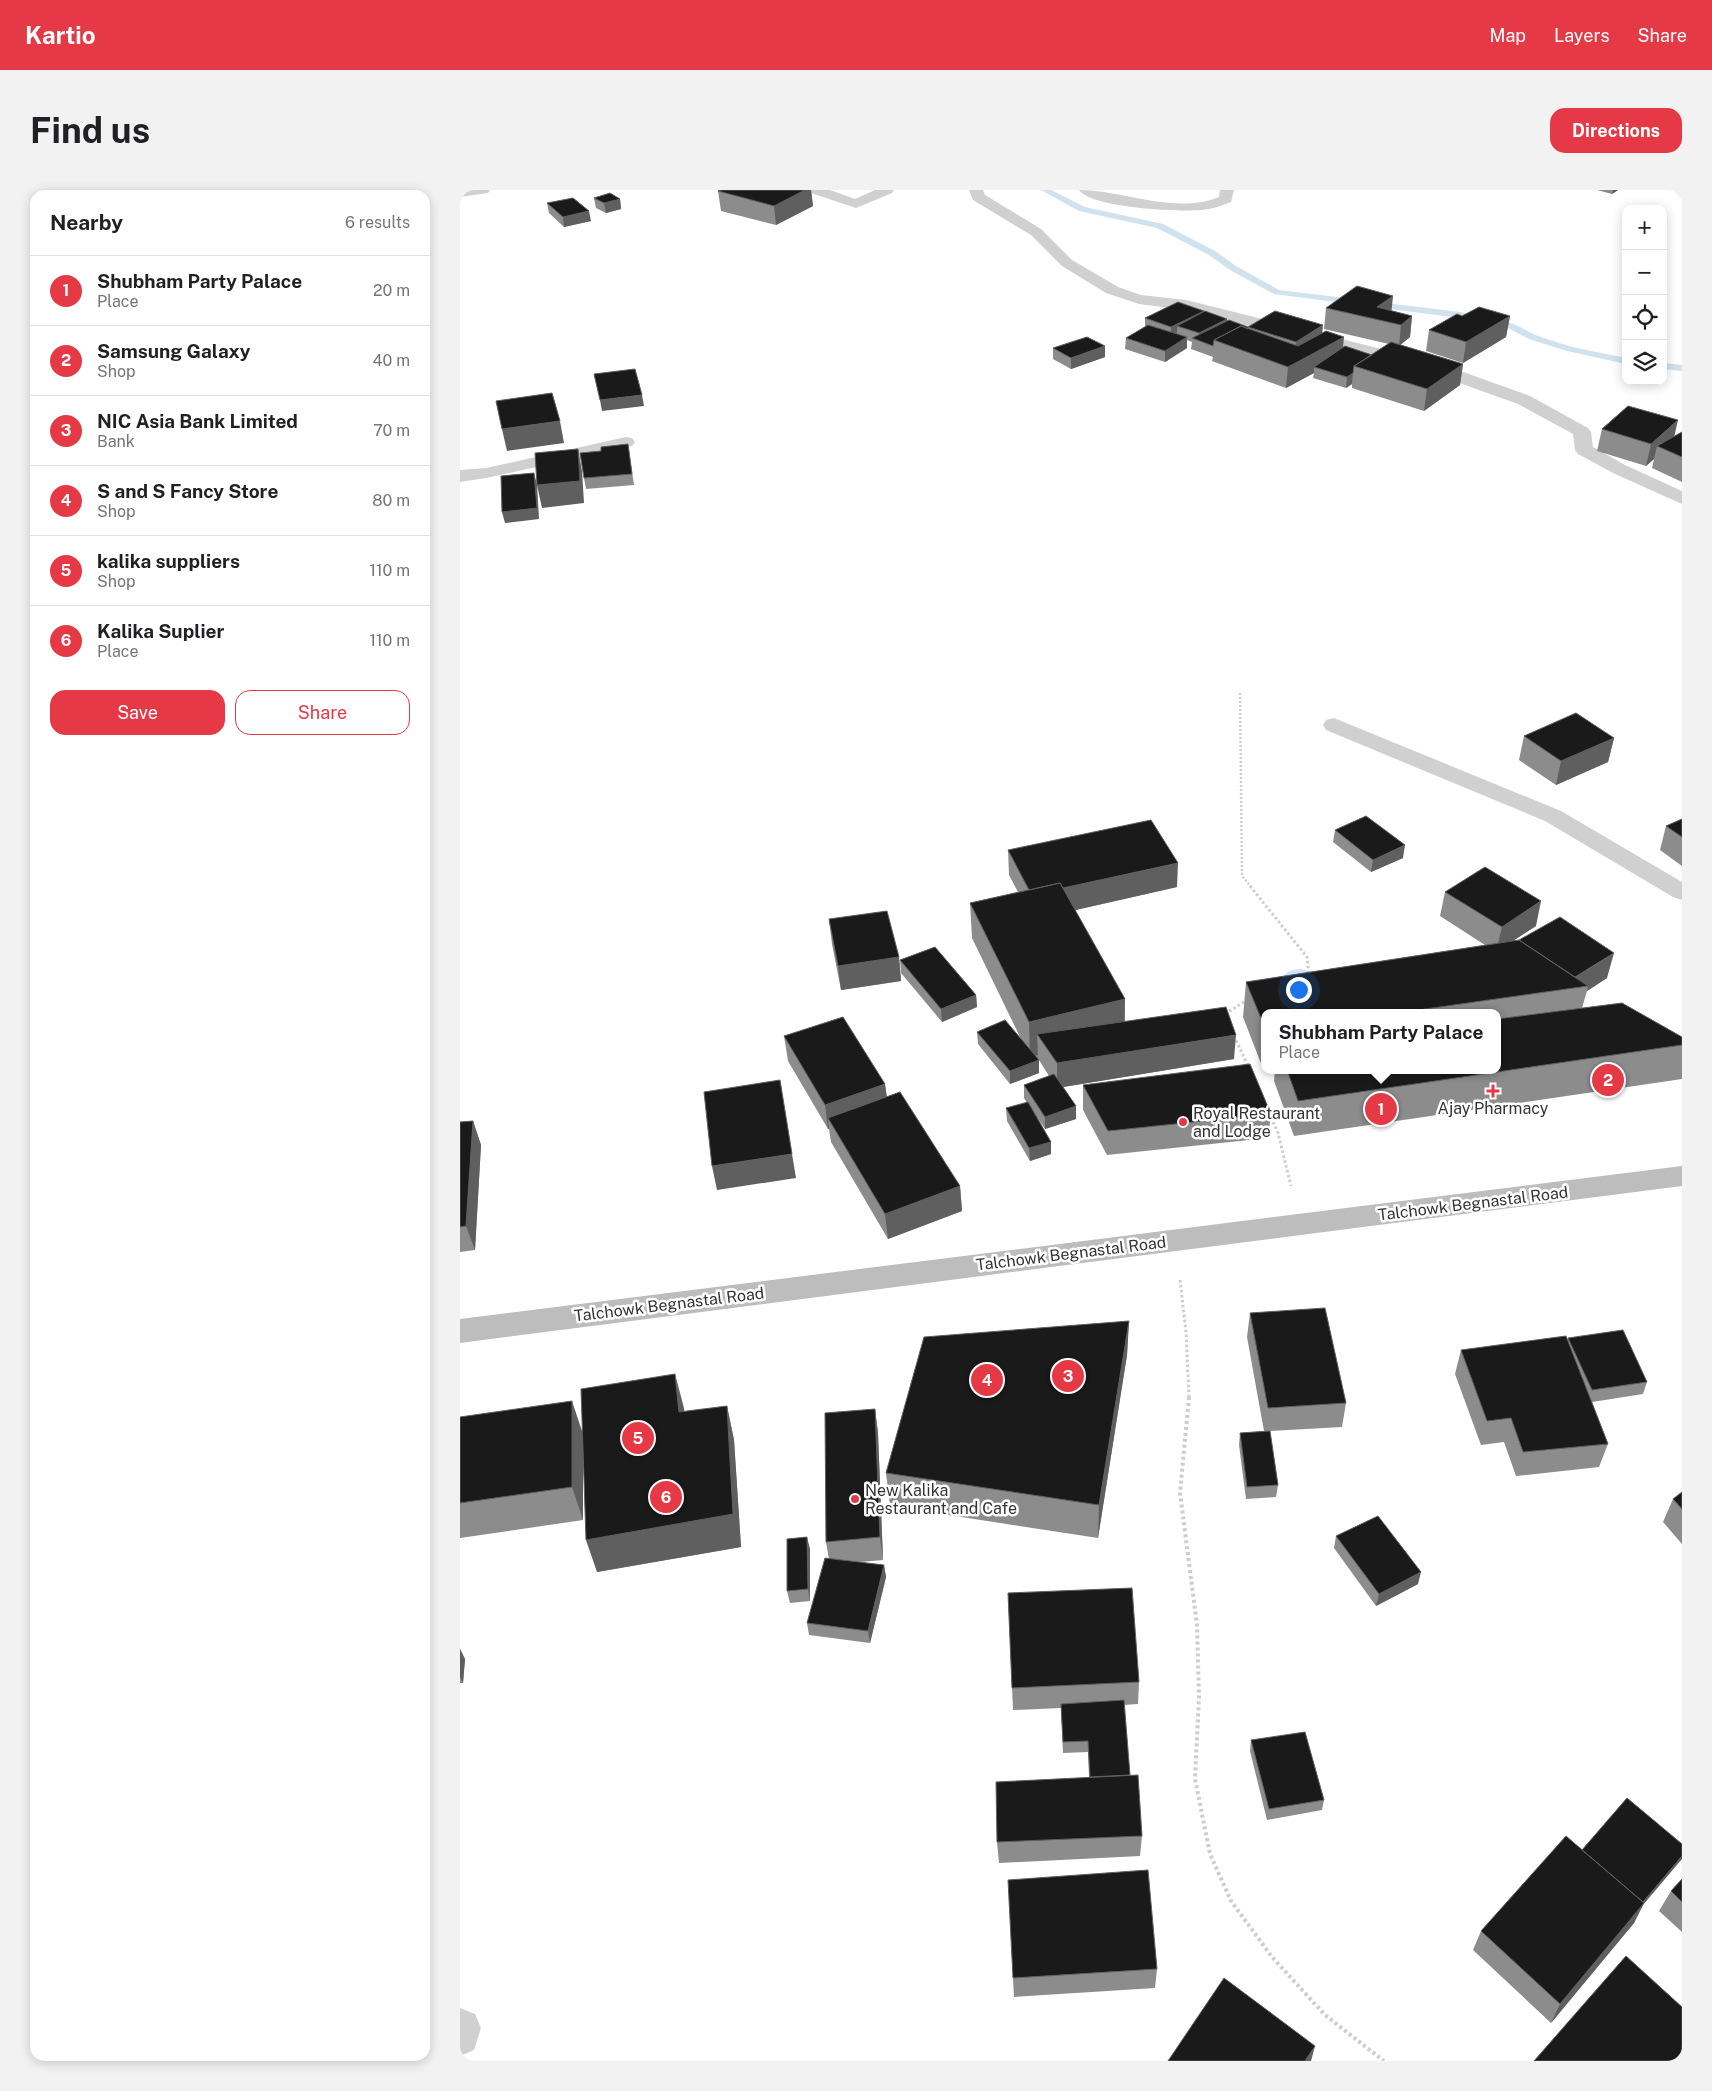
<!DOCTYPE html>
<meta charset="utf-8">
<style>
body{margin:0;font-family:"Public Sans",sans-serif;background:#f2f2f2;color:#202124}
.controls{position:absolute;right:15px;top:15px;display:grid;overflow:hidden;border-radius:10px;box-shadow:0 2px 12px #0003}
.controls button{width:45px;height:45px;display:grid;place-items:center;padding:0;border:0;border-bottom:1px solid #e0e0e0;background:#fff;color:#202124;font:25px sans-serif}
.you{position:absolute;left:838px;top:799px;width:18px;height:18px;margin:-12px;border:4px solid #fff;border-radius:50%;background:#1a73e8;box-shadow:0 0 0 8px #1a73e833}
.badge{display:grid;place-items:center;width:32px;height:32px;border-radius:50%;background:#e63946;color:#fff;font-size:16px;font-weight:700}
.pin{position:absolute;translate:-50% -50%;border:2px solid #fff;box-shadow:0 1px 5px #0006}
.popup{position:absolute;left:801px;top:819px;width:240px;height:65px;box-sizing:border-box;display:grid;place-content:center;border-radius:10px;background:#fff;filter:drop-shadow(0 1px 4px #0005);font-size:16px;white-space:nowrap;color:#757577}
.popup b{font-size:19px;color:#202124}
.popup::after{content:'';position:absolute;left:50%;top:100%;margin-left:-10px;border:10px solid transparent;border-top-color:#fff}
.list{margin:0;padding:0;list-style:none}
h2{display:flex;justify-content:space-between;align-items:center;height:65px;margin:0;padding:0 20px;font-size:21px}
h2 small{font-size:16px;font-weight:400;color:#757577}
.list li{display:grid;grid-template-columns:32px 1fr auto;gap:15px;align-items:center;box-sizing:border-box;height:70px;padding:0 20px;border-top:1px solid #e0e0e0}
.list b{display:block;font-size:19px;white-space:nowrap}
.list p{margin:0;font-size:16px;white-space:nowrap;color:#757577}
.list em{font-size:16px;font-style:normal;color:#757577}
.actions{display:flex;gap:10px;padding:15px 20px}
.actions a{flex:1;padding:11px 0;border:1px solid #e63946;border-radius:15px;text-align:center;font-size:18px;color:#e63946}
.actions .main{background:#e63946;color:#fff}
.icon{flex:none;width:28px;height:28px;fill:none;stroke:currentColor;stroke-width:2;stroke-linecap:round;stroke-linejoin:round}
.map{position:relative;flex:none;width:1222px;height:1871px;overflow:hidden;border-radius:15px}
header{display:flex;align-items:center;gap:30px;box-sizing:border-box;height:70px;padding:0 25px;background:#e63946;color:#fff}
header strong{font-size:24px}
nav{display:flex;gap:28px;margin-inline-start:auto;font-size:18px}
.intro{display:flex;align-items:center;justify-content:space-between;box-sizing:border-box;height:120px;padding:0 30px}
h1{margin:0;font-size:35px}
.button{padding:12px 22px;border-radius:15px;background:#e63946;color:#fff;font-size:18px;font-weight:700}
main{display:flex;gap:30px;padding:0 30px}
aside{flex:1;background:#fff;border-radius:15px;box-shadow:0 2px 12px #0003}
.map>svg:first-child{display:block}
</style>
<header>
<strong>Kartio</strong>
<nav><a>Map</a><a>Layers</a><a>Share</a></nav>
</header>
<div class="intro"><h1>Find us</h1><a class="button">Directions</a></div>
<main>
<aside>
<h2>Nearby<small>6 results</small></h2>
<ul class="list">
<li><span class="badge">1</span><div><b>Shubham Party Palace</b><p>Place</p></div><em>20 m</em></li>
<li><span class="badge">2</span><div><b>Samsung Galaxy</b><p>Shop</p></div><em>40 m</em></li>
<li><span class="badge">3</span><div><b>NIC Asia Bank Limited</b><p>Bank</p></div><em>70 m</em></li>
<li><span class="badge">4</span><div><b>S and S Fancy Store</b><p>Shop</p></div><em>80 m</em></li>
<li><span class="badge">5</span><div><b>kalika suppliers</b><p>Shop</p></div><em>110 m</em></li>
<li><span class="badge">6</span><div><b>Kalika Suplier</b><p>Place</p></div><em>110 m</em></li>
</ul>
<div class="actions"><a class="main">Save</a><a>Share</a></div>
</aside>
<div class="map">
<svg width="1222" height="1871" viewBox="0 0 1222 1871">
<rect width="100%" height="100%" fill="#fff"/>
<g fill="none" stroke-linecap="round" stroke-linejoin="round">
<path fill="#cfe2ee" fill-rule="evenodd" d="M 581,0 L 591,0 L 625,17 L 703,34 L 755,61 L 776,76 L 819,100 L 1000,122 L 1054,134 L 1075,145 L 1112,157 L 1166,168 L 1166,174 L 1107,161 L 1069,149 L 1048,138 L 1000,128 L 814,104 L 770,80 L 749,65 L 697,38 L 619,21 Z
M 1203,173 L 1222,175 L 1222,181 L 1203,179 Z"/>
<path stroke="#cdcdcd" stroke-width="2.5" stroke-dasharray="2 2" stroke-linecap="butt" d="M 780,503 L 782,686 L 791,697"/>
<path stroke="#cdcdcd" stroke-width="3" stroke-dasharray="2.5 2.5" stroke-linecap="butt" d="M 790,696 L 847,767 L 849,785
M 765,824 L 787,810
M 774,846 L 788,876
M 809,923 L 818,943 L 831,996
M 720,1090 L 726,1142 L 729,1208"/>
<path stroke="#cdcdcd" stroke-width="4" stroke-dasharray="3 3" stroke-linecap="butt" d="M 729,1207 L 720,1303 L 737,1435 L 739,1507 L 735,1589 L 750,1664 L 771,1711 L 812,1767 L 865,1825 L 924,1871"/>
<path fill="#d0d0d0" fill-rule="evenodd" d="M 0,0 L 30,0 L 28,3 L 0,7 Z
M 349,0 L 370,0 L 395,9 L 415,0 L 434,0 L 432,3 L 396,18 L 351,3 Z
M 509,0 L 523,0 L 525,5 L 581,39 L 612,70 L 658,97 L 681,105 L 726,110 L 981,174 L 1070,206 L 1128,238 L 1131,242 L 1133,257 L 1165,275 L 1222,301 L 1222,314 L 1153,283 L 1118,264 L 1115,260 L 1113,244 L 1058,214 L 969,182 L 726,120 L 679,114 L 646,103 L 602,76 L 571,45 L 513,10 Z
M 619,0 C 663,0 715,25 759,7 L 760,0 L 774,0 L 771,12 C 761,16 752,19 741,20 C 718,22 632,18 619,0 Z
M 166,247 L 172,248 L 175,252 L 172,256 L 26,288 L 0,292 L 0,280 L 26,278 Z
M 874,528 L 1101,621 L 1222,692 L 1222,710 L 1213,707 L 1085,631 L 866,540 L 863,535 L 866,530 Z
M 0,1818 L 15,1824 L 21,1838 L 14,1860 L 0,1866 Z"/>
<path fill="#bdbdbd" fill-rule="evenodd" d="M 1222,976 L 1222,996 L 0,1153 L 0,1129 Z"/>
</g>
<path fill="#8c8c8c" d="M 261,0 L 351,0 L 353,16 L 316,35 L 261,21 L 258,1 Z
M 1137,0 L 1158,0 L 1152,4 Z
M 134,8 L 160,9 L 161,19 L 146,23 L 136,18 Z
M 87,13 L 131,31 L 104,37 L 89,23 Z
M 866,118 L 931,121 L 952,126 L 950,147 L 940,155 L 1003,174 L 1000,195 L 964,221 L 892,198 L 892,194 L 886,198 L 853,188 L 854,183 L 826,198 L 752,171 L 753,167 L 731,159 L 732,152 L 727,150 L 727,158 L 705,172 L 665,159 L 666,148 L 685,137 L 685,128 L 744,121 L 744,122 L 767,129 L 767,131 L 788,137 L 862,143 L 883,158 L 912,165 L 929,154 L 864,139 Z
M 1002,126 L 1050,126 L 1046,147 L 1003,173 L 966,161 L 969,140 Z
M 593,158 L 645,167 L 611,179 L 593,169 Z
M 1142,239 L 1214,246 L 1222,242 L 1222,292 L 1192,278 L 1194,269 L 1186,276 L 1137,261 Z
M 168,254 L 174,295 L 126,299 L 124,288 L 141,261 Z
M 1064,546 L 1154,548 L 1148,572 L 1096,595 L 1059,570 Z
M 1222,629 L 1222,676 L 1200,660 L 1206,636 Z
M 875,640 L 943,668 L 911,682 L 873,652 Z
M 548,660 L 717,697 L 615,720 L 665,809 L 665,832 L 774,869 L 603,897 L 616,916 L 616,929 L 585,939 L 577,927 L 591,952 L 591,964 L 570,971 L 547,931 L 546,918 L 567,913 L 564,908 L 564,895 L 589,886 L 579,870 L 579,883 L 550,894 L 518,854 L 517,842 L 561,849 L 512,748 L 510,713 L 558,702 L 549,685 Z
M 985,702 L 1076,736 L 1054,750 L 1147,788 L 1127,801 L 1122,818 L 1222,847 L 1222,889 L 834,946 L 814,891 L 815,880 L 1037,880 L 1037,823 L 805,823 L 805,876 L 802,876 L 783,827 L 786,792 L 1025,755 L 980,726 Z
M 369,729 L 439,767 L 441,791 L 381,800 L 372,754 Z
M 440,770 L 516,805 L 517,817 L 482,832 L 441,783 Z
M 324,846 L 425,894 L 427,907 L 500,996 L 502,1021 L 428,1049 L 371,952 L 369,939 L 368,939 L 328,871 Z
M 623,895 L 811,924 L 808,948 L 647,965 L 623,920 Z
M 13,931 L 21,955 L 15,1060 L 0,1062 L 0,932 Z
M 790,1123 L 886,1213 L 882,1237 L 810,1241 L 818,1295 L 816,1307 L 786,1309 L 779,1255 L 780,1243 L 804,1241 L 787,1147 Z
M 669,1131 L 667,1165 L 638,1348 L 430,1316 L 426,1283 Z
M 1108,1148 L 1187,1192 L 1183,1204 L 1132,1212 L 1148,1254 L 1139,1277 L 1056,1286 L 1044,1252 L 1021,1255 L 995,1184 L 1001,1160 L 1108,1150 Z
M 267,1216 L 274,1250 L 281,1357 L 137,1382 L 123,1267 L 123,1330 L 0,1348 L 0,1227 L 122,1241 L 224,1218 L 224,1222 Z
M 415,1219 L 418,1243 L 423,1370 L 400,1372 L 424,1375 L 426,1387 L 410,1453 L 349,1445 L 347,1433 L 369,1369 L 366,1352 Z
M 1222,1302 L 1222,1354 L 1203,1332 L 1213,1309 Z
M 876,1346 L 958,1394 L 916,1416 L 874,1358 Z
M 350,1359 L 350,1411 L 330,1413 L 327,1401 Z
M 548,1403 L 679,1492 L 678,1514 L 664,1515 L 670,1586 L 682,1646 L 680,1666 L 539,1673 L 537,1652 L 629,1587 L 628,1562 L 603,1563 L 601,1518 L 553,1520 Z
M 0,1459 L 5,1469 L 3,1493 L 0,1493 Z
M 791,1550 L 864,1610 L 862,1620 L 807,1630 L 790,1561 Z
M 1222,1689 L 1222,1742 L 1199,1721 L 1211,1701 Z
M 1183,1715 L 1174,1733 L 1091,1833 L 1013,1760 L 1021,1741 Z
M 697,1779 L 695,1798 L 554,1807 L 553,1788 Z"/>
<path fill="#5f5f5f" d="M 345,0 L 351,0 L 353,16 L 316,35 L 314,16 Z
M 1153,0 L 1158,0 L 1152,4 Z
M 160,9 L 161,19 L 146,23 L 144,13 Z
M 129,21 L 131,31 L 104,37 L 103,27 Z
M 933,106 L 931,126 L 917,117 Z
M 744,121 L 743,131 L 717,136 L 717,145 L 711,148 L 711,137 Z
M 952,126 L 950,147 L 939,156 L 941,135 Z
M 1050,126 L 1046,147 L 1003,173 L 1006,152 Z
M 767,129 L 767,140 L 739,151 L 739,143 Z
M 863,135 L 861,156 L 834,173 L 836,152 Z
M 727,147 L 727,158 L 705,172 L 705,161 Z
M 884,147 L 882,168 L 854,177 L 854,183 L 826,198 L 828,177 Z
M 645,156 L 645,167 L 611,179 L 611,168 Z
M 1003,174 L 1000,195 L 964,221 L 967,199 Z
M 893,183 L 892,194 L 886,198 L 887,187 Z
M 182,205 L 184,216 L 142,221 L 140,210 Z
M 1218,230 L 1213,252 L 1197,256 L 1194,269 L 1186,276 L 1191,254 Z
M 100,231 L 104,253 L 47,261 L 42,239 Z
M 118,259 L 122,281 L 124,313 L 82,318 L 77,295 Z
M 74,283 L 77,294 L 79,329 L 45,333 L 42,322 Z
M 1154,548 L 1148,572 L 1096,595 L 1101,571 Z
M 945,655 L 943,668 L 911,682 L 913,670 Z
M 718,673 L 717,697 L 572,730 L 572,705 Z
M 1081,711 L 1076,736 L 1036,762 L 1042,737 Z
M 1154,763 L 1147,788 L 1127,801 L 1128,796 L 1111,790 Z
M 439,767 L 441,791 L 381,800 L 378,776 Z
M 516,805 L 517,817 L 482,832 L 481,819 Z
M 665,809 L 664,844 L 577,844 L 578,865 L 570,867 L 569,832 Z
M 776,845 L 774,869 L 597,898 L 597,873 Z
M 579,870 L 579,883 L 550,894 L 550,881 Z
M 425,894 L 428,918 L 368,928 L 369,939 L 368,939 L 365,915 Z
M 616,916 L 616,929 L 585,939 L 585,927 Z
M 13,931 L 21,955 L 15,1060 L 6,1036 Z
M 591,952 L 591,964 L 570,971 L 569,958 Z
M 332,964 L 336,988 L 257,1000 L 252,976 Z
M 500,996 L 502,1021 L 428,1049 L 425,1024 Z
M 669,1131 L 667,1165 L 638,1348 L 639,1315 Z
M 215,1184 L 224,1218 L 227,1256 L 219,1222 Z
M 112,1211 L 123,1244 L 123,1330 L 112,1297 Z
M 267,1216 L 274,1250 L 281,1357 L 137,1382 L 126,1350 Z
M 415,1219 L 418,1243 L 423,1370 L 420,1347 Z
M 347,1347 L 350,1359 L 350,1411 L 348,1399 Z
M 424,1375 L 426,1387 L 410,1453 L 408,1441 Z
M 961,1382 L 958,1394 L 916,1416 L 919,1404 Z
M 0,1459 L 5,1469 L 3,1493 L 0,1487 Z
M 1222,1666 L 1222,1669 L 1183,1715 L 1174,1733 L 1091,1833 L 1100,1814 L 1182,1713 Z
M 855,1856 L 851,1871 L 845,1871 Z"/>
<path fill="#1a1a1a" stroke="#5f5f5f" d="M 261,0 L 345,0 L 314,16 L 258,1 Z
M 150,3 L 160,9 L 144,13 L 134,8 Z
M 113,8 L 129,21 L 103,27 L 87,13 Z
M 897,96 L 933,106 L 917,117 L 952,126 L 941,135 L 866,118 Z
M 718,112 L 744,121 L 711,137 L 685,128 Z
M 1019,117 L 1050,126 L 1006,152 L 969,140 L 997,124 L 1002,126 Z
M 745,121 L 767,129 L 739,143 L 717,136 Z
M 815,121 L 863,135 L 836,152 L 788,137 Z
M 769,130 L 788,137 L 788,139 L 781,136 L 754,150 L 753,156 L 732,148 Z
M 688,135 L 727,147 L 705,161 L 666,148 Z
M 781,136 L 838,156 L 866,141 L 884,147 L 828,177 L 754,150 Z
M 627,147 L 645,156 L 611,168 L 593,158 Z
M 931,152 L 1003,174 L 967,199 L 894,176 Z
M 885,156 L 912,165 L 894,176 L 893,183 L 887,187 L 854,177 Z
M 175,179 L 182,205 L 140,210 L 134,184 Z
M 92,203 L 100,231 L 42,239 L 36,211 Z
M 1168,216 L 1218,230 L 1191,254 L 1142,239 Z
M 1222,242 L 1222,267 L 1197,256 Z
M 168,254 L 172,284 L 124,288 L 120,263 L 141,261 L 141,257 Z
M 118,259 L 120,291 L 77,295 L 75,263 Z
M 74,283 L 77,318 L 42,322 L 41,286 Z
M 1116,523 L 1154,548 L 1101,571 L 1064,546 Z
M 906,626 L 945,655 L 913,670 L 875,640 Z
M 1222,629 L 1222,647 L 1206,636 Z
M 691,630 L 718,673 L 603,698 L 600,693 L 569,700 L 548,660 Z
M 1025,677 L 1081,711 L 1042,737 L 985,702 Z
M 600,693 L 665,809 L 569,832 L 510,713 Z
M 427,721 L 439,767 L 378,776 L 369,729 Z
M 1100,727 L 1154,763 L 1115,787 L 1059,750 Z
M 1059,750 L 1128,796 L 937,823 L 805,823 L 805,838 L 786,792 Z
M 475,757 L 516,805 L 481,819 L 440,770 Z
M 1162,813 L 1222,847 L 1222,855 L 838,911 L 827,880 L 1037,880 L 1037,829 Z
M 766,817 L 776,845 L 597,873 L 577,844 Z
M 383,827 L 425,894 L 365,915 L 324,846 Z
M 545,830 L 579,870 L 550,881 L 517,842 Z
M 790,874 L 811,924 L 648,941 L 623,895 Z
M 594,884 L 616,916 L 585,927 L 564,895 Z
M 320,890 L 332,964 L 252,976 L 244,902 Z
M 440,902 L 500,996 L 425,1024 L 368,928 Z
M 568,912 L 591,952 L 569,958 L 546,918 Z
M 13,931 L 6,1036 L 0,1037 L 0,932 Z
M 865,1118 L 886,1213 L 808,1218 L 790,1123 Z
M 669,1131 L 639,1315 L 426,1283 L 464,1147 Z
M 1163,1140 L 1187,1192 L 1132,1200 L 1108,1148 Z
M 1106,1146 L 1148,1254 L 1063,1262 L 1051,1228 L 1027,1231 L 1001,1160 Z
M 215,1184 L 219,1222 L 267,1216 L 273,1324 L 126,1350 L 121,1199 Z
M 112,1211 L 112,1297 L 0,1313 L 0,1227 Z
M 415,1219 L 420,1347 L 366,1352 L 365,1223 Z
M 810,1241 L 818,1295 L 787,1297 L 780,1243 Z
M 1222,1302 L 1222,1319 L 1213,1309 Z
M 918,1326 L 961,1382 L 919,1404 L 876,1346 Z
M 347,1347 L 348,1399 L 327,1401 L 327,1349 Z
M 365,1368 L 424,1375 L 408,1441 L 347,1433 Z
M 672,1398 L 679,1492 L 552,1498 L 548,1403 Z
M 664,1510 L 670,1585 L 630,1587 L 628,1551 L 603,1552 L 601,1514 Z
M 845,1542 L 864,1610 L 809,1619 L 791,1550 Z
M 678,1585 L 682,1646 L 537,1652 L 536,1592 Z
M 1167,1608 L 1222,1654 L 1222,1666 L 1183,1712 L 1122,1660 Z
M 1106,1646 L 1184,1713 L 1100,1814 L 1021,1741 Z
M 688,1680 L 697,1779 L 553,1788 L 548,1690 Z
M 1222,1689 L 1222,1712 L 1211,1701 Z
M 1166,1766 L 1222,1817 L 1222,1871 L 1074,1871 Z
M 764,1788 L 855,1856 L 845,1871 L 708,1871 Z"/>
<g fill="#e63946" stroke="#fff" stroke-width="2">
<path d="M1030.5 893.5h5v5h5v5h-5v5h-5v-5h-5v-5h5z"/>
<circle cx="723" cy="932" r="5"/>
<circle cx="395" cy="1309" r="5"/>
</g>
<g text-anchor="middle" stroke-width="5" stroke-linejoin="round" paint-order="stroke">
<g font-size="16" fill="#333" stroke="#fff" text-anchor="start">
<text x="1033" y="924" text-anchor="middle">Ajay Pharmacy</text>
<text x="733" y="929">Royal Restaurant<tspan x="733" dy="18">and Lodge</tspan></text>
<text x="405" y="1306">New Kalika<tspan x="405" dy="18">Restaurant and Cafe</tspan></text>
</g>
<g font-size="16" fill="#333" stroke="#fff">
<text transform="translate(1013 1013) rotate(-7)" y="6">Talchowk Begnastal Road</text>
<text transform="translate(611 1063) rotate(-7)" y="6">Talchowk Begnastal Road</text>
<text transform="translate(209 1114) rotate(-7)" y="6">Talchowk Begnastal Road</text>
</g>
</g>
</svg>
<div class="controls">
<button>+</button>
<button>−</button>
<button><svg class="icon" aria-label="locate" viewBox="0 0 24 24"><circle cx="12" cy="12" r="6"/><path d="M12 2v4M12 18v4M2 12h4M18 12h4"/></svg></button>
<button><svg class="icon" aria-label="layers" viewBox="0 0 24 24"><path d="M12 4l9 5-9 5-9-5zM3 14l9 5 9-5"/></svg></button>
</div>
<div class="you"></div>
<div class="pin badge" style="left:921px;top:919px">1</div>
<div class="popup"><b>Shubham Party Palace</b>Place</div>
<div class="pin badge" style="left:1148px;top:890px">2</div>
<div class="pin badge" style="left:608px;top:1186px">3</div>
<div class="pin badge" style="left:527px;top:1190px">4</div>
<div class="pin badge" style="left:178px;top:1248px">5</div>
<div class="pin badge" style="left:206px;top:1307px">6</div>
</div>
</main>
